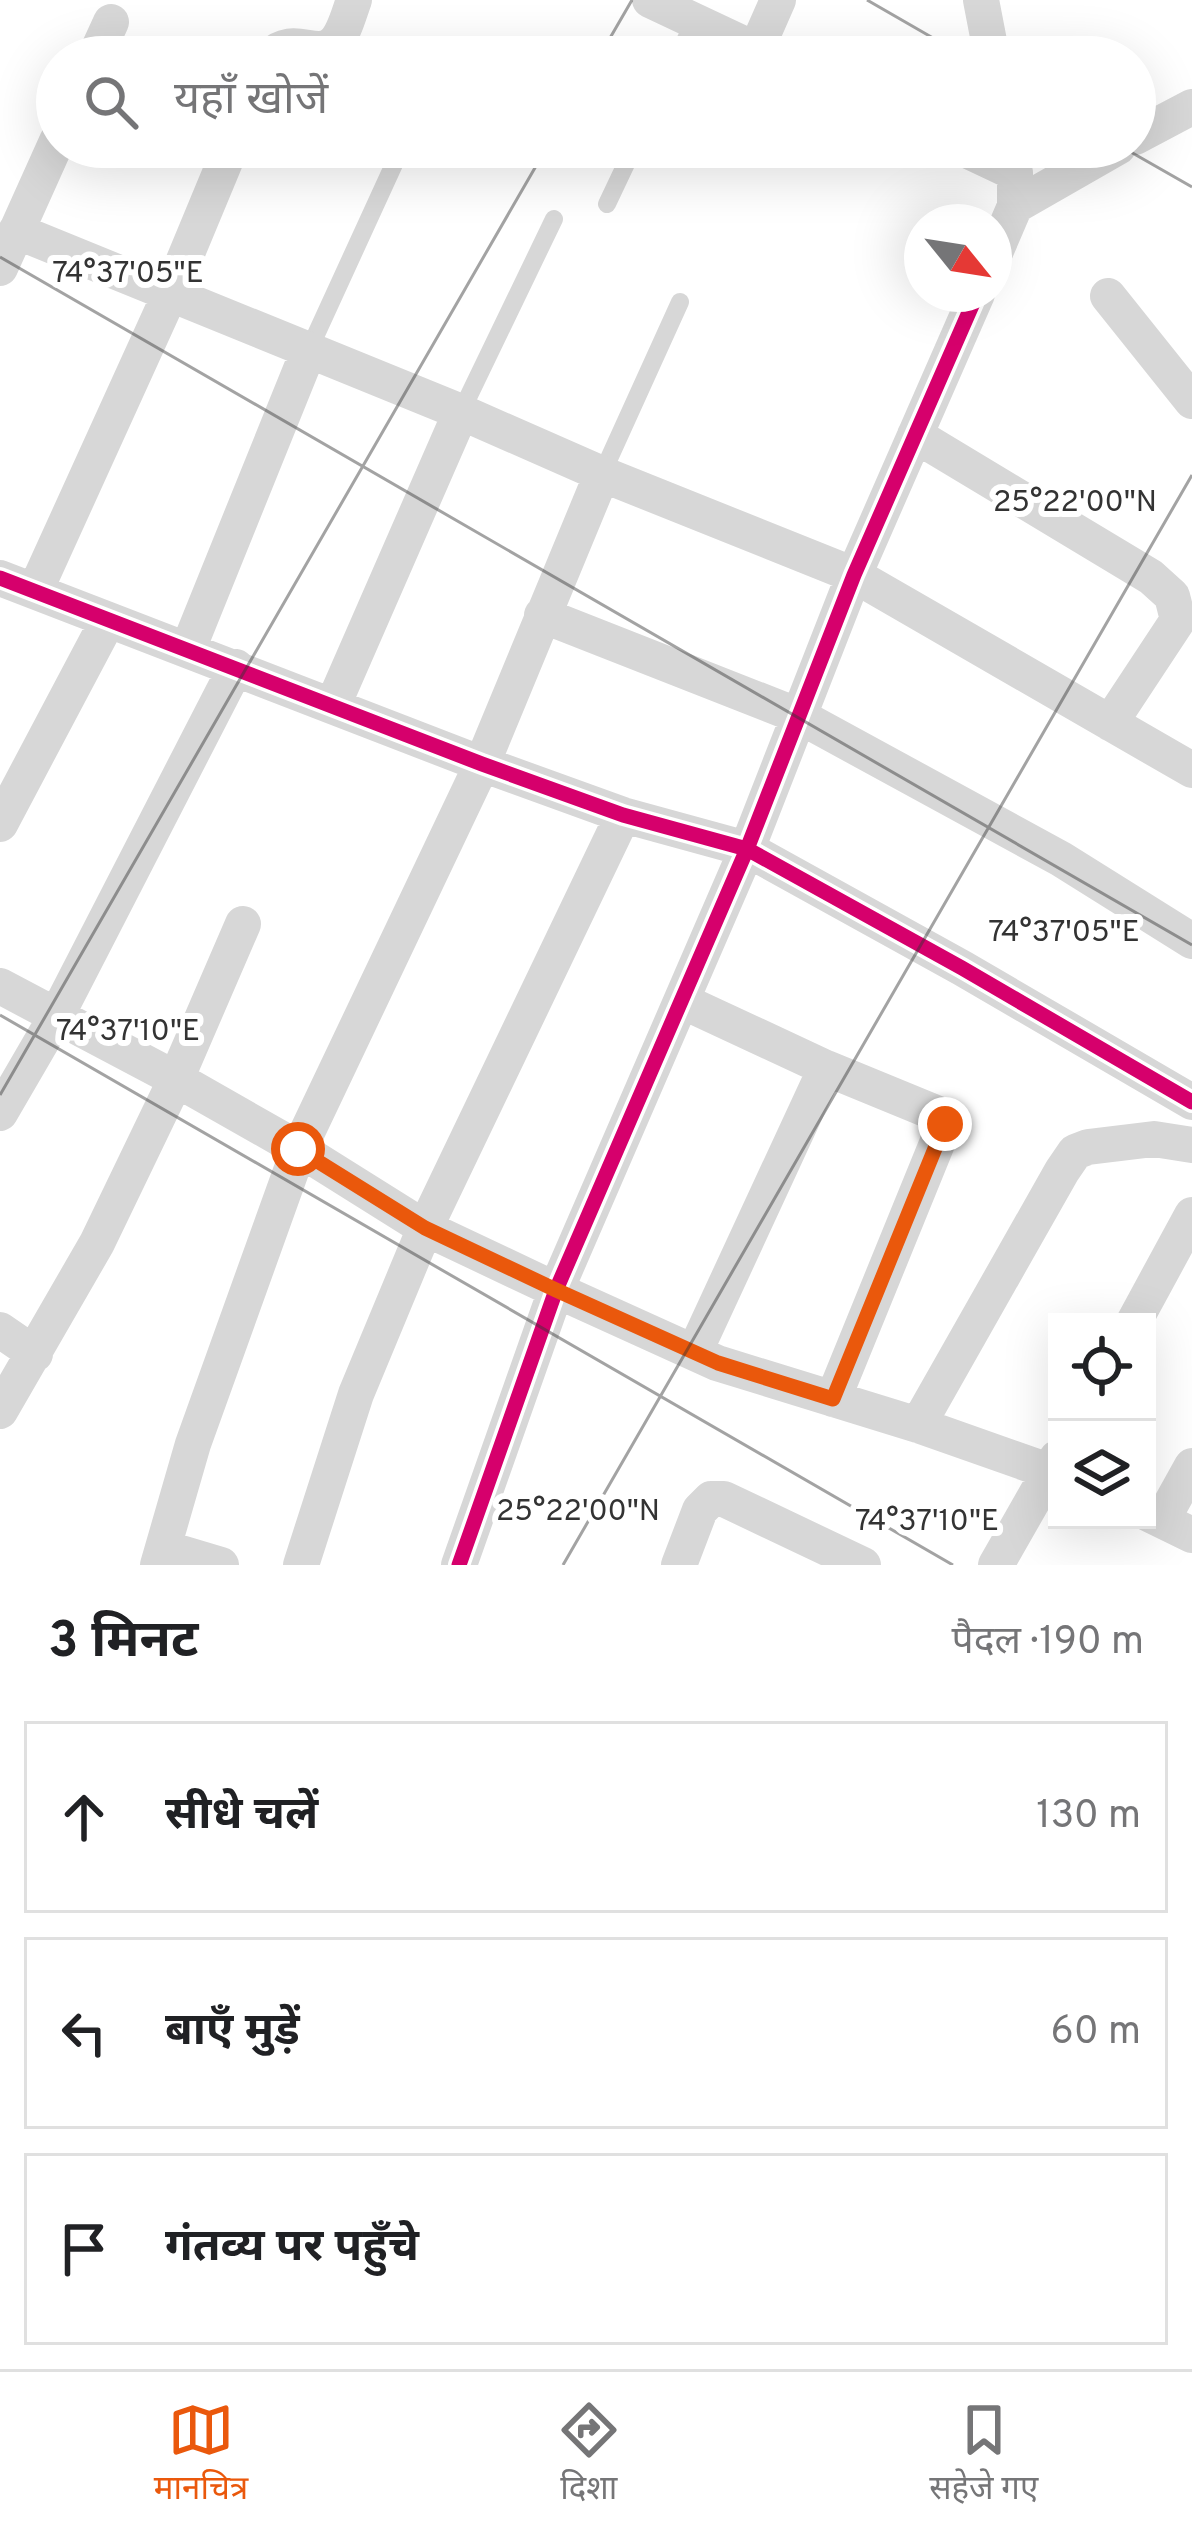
<!DOCTYPE html>
<html lang="hi">
<meta charset="utf-8">
<style>
body{margin:0;font-family:Overpass,"Noto Sans Devanagari",sans-serif;background:#f6f6f6;color:#202124}
.controls{position:absolute;right:36px;bottom:36px;display:grid;overflow:hidden;border-radius:0px;box-shadow:0 12px 48px #0002}
.controls button{width:108px;height:108px;display:grid;place-items:center;padding:0;border:0;border-bottom:3px solid #e0e0e0;background:#fff;color:#202124;font:60px sans-serif}
.compass{position:absolute;left:904px;top:204px;width:108px;height:108px;border-radius:50%;background:#fff;box-shadow:0 12px 48px #0002;rotate:120deg}
.stop{position:absolute;width:36px;height:36px;margin:-27px;border:9px solid #ea580c;border-radius:50%;background:#fff}
.stop.end{background:#ea580c;border-color:#fff;box-shadow:0 3px 12px #0008}
.list{margin:0;padding:0;list-style:none}
h2{display:flex;justify-content:space-between;align-items:center;height:156px;margin:0;padding:0 48px;font-size:51px}
h2 small{font-size:39px;font-weight:400;color:#757577}
.list li{display:grid;grid-template-columns:78px 1fr auto;gap:36px;align-items:center;box-sizing:border-box;height:192px;margin:0 24px 24px;padding:0 24px;border:3px solid #e0e0e0;border-radius:0px}
.list b{display:block;font-size:45px;white-space:nowrap}
.list em{font-size:39px;font-style:normal;color:#757577}
.icon{flex:none;width:66px;height:66px;fill:none;stroke:currentColor;stroke-width:2;stroke-linecap:round;stroke-linejoin:round}
.map{position:relative;flex:none;width:1192px;height:1565px;overflow:hidden}
.search{position:absolute;background:#fff;box-shadow:0 12px 48px #0002;left:36px;right:36px;top:36px;height:132px;display:flex;align-items:center;gap:30px;box-sizing:border-box;padding:0 42px;border-radius:66px;color:#757577;font-size:45px}
.sheet{height:804px;background:#fff}
nav{display:flex;justify-content:space-around;align-items:center;box-sizing:border-box;height:168px;border-top:3px solid #e0e0e0;background:#fff;font-size:33px;color:#757577}
nav a{display:grid;justify-items:center;gap:6px}
nav .on{color:#ea580c}
.map>svg:first-child{display:block}
</style>
<div class="map">
<svg width="1192" height="1565" viewBox="0 0 1192 1565">
<rect width="100%" height="100%" fill="#fff"/>
<g fill="none" stroke-linecap="round" stroke-linejoin="round">
<path stroke="#d7d7d7" stroke-width="18" d="M 677,57 L 695,21
M 607,204 L 634,147
M 308,352 L 395,162
M 461,412 L 554,219
M 602,474 L 680,302"/>
<path stroke="#d7d7d7" stroke-width="36" d="M 650,0 L 771,57
M 981,0 L 992,57
M 756,50 L 778,0
M 95,57 L 111,22
M 270,57 C 293,33 316,59 333,44 C 344,35 349,13 354,0
M 1135,137 L 1192,107
M 960,147 L 1015,173
M 1015,206 L 1118,147
M 16,231 L 461,412 L 602,474 L 854,575 L 1192,770
M 994,255 L 1015,206 L 1015,173 L 1010,147
M 0,268 L 57,141
M 1108,296 L 1192,401
M 915,435 L 1151,577 L 1172,596 L 1178,620 L 1110,723
M 0,578 L 482,764 L 623,815 L 747,849 L 962,968 L 1192,1102
M 35,591 L 170,294 L 231,147
M 542,615 L 799,716 L 1061,859 L 1192,941
M 188,649 L 308,352
M 333,705 L 461,412
M 0,824 L 108,620
M 0,986 L 176,1079 L 299,1149 L 425,1228 L 556,1290 L 717,1363 L 918,1425 L 1057,1474
M 682,1001 L 826,1068 L 938,1114 L 945,1124 L 833,1399
M 0,1113 L 57,1015 L 236,667
M 1134,1322 L 1192,1215
M 0,1330 L 35,1354
M 695,1351 L 826,1068
M 0,1411 L 97,1243 L 176,1079 L 243,924
M 918,1425 L 1062,1171 L 1075,1152 L 1088,1147 L 1154,1139 L 1192,1145
M 1147,1513 L 1192,1535
M 1162,1520 L 1192,1466
M 164,1548 L 221,1565
M 158,1565 L 193,1444 L 299,1149 L 482,764 L 602,474
M 301,1565 L 356,1394 L 425,1228 L 623,815
M 459,1565 L 556,1290 L 747,849 L 854,575 L 977,294
M 679,1565 L 700,1510 L 711,1499 L 724,1499 L 863,1565
M 996,1565 L 1057,1458"/>
<defs>
<path id="cycleway" d="M 0,578 L 482,764 L 623,815 L 747,849 L 962,968 L 1192,1102
M 459,1565 L 556,1290 L 747,849 L 854,575 L 977,294"/>
</defs>
<use href="#cycleway" stroke="#fff" stroke-width="22"/>
<use href="#cycleway" stroke="#d6006c" stroke-width="15"/>
</g>
<g fill="none" stroke-linecap="round" stroke-linejoin="round">
<path stroke="#ea580c" stroke-width="15" d="M 298,1149 L 425,1228 L 556,1290 L 718,1363 L 833,1399 L 945,1124"/>
</g>
<path fill="none" stroke="#333" stroke-width="3" stroke-opacity="0.45" d="M 867,0 L 966,57M 599,57 L 632,0M 1122,147 L 1192,187M 0,257 L 1192,945M 0,1015 L 953,1565M 0,1095 L 547,147M 563,1565 L 1192,475"/>
<g font-size="30" text-anchor="middle" fill="#333" stroke="#fff" stroke-width="12" stroke-linejoin="round" paint-order="stroke">
<text x="128" y="282">74°37'05"E</text>
<text x="1075" y="511">25°22'00"N</text>
<text x="1064" y="941">74°37'05"E</text>
<text x="128" y="1040">74°37'10"E</text>
<text x="578" y="1520">25°22'00"N</text>
<text x="927" y="1530">74°37'10"E</text>
</g>
</svg>
<div class="controls">
<button><svg class="icon" aria-label="locate" viewBox="0 0 24 24"><circle cx="12" cy="12" r="6"/><path d="M12 2v4M12 18v4M2 12h4M18 12h4"/></svg></button>
<button><svg class="icon" aria-label="layers" viewBox="0 0 24 24"><path d="M12 4l9 5-9 5-9-5zM3 14l9 5 9-5"/></svg></button>
</div>
<svg class="compass" viewBox="-18 -18 36 36"><path d="M0-13l5 13h-10z" fill="#e53935"/><path d="M0 13l5-13h-10z" fill="#757577"/></svg>
<div class="stop" style="left:298px;top:1149px"></div>
<div class="stop end" style="left:945px;top:1124px"></div>
<div class="search"><svg class="icon" aria-label="search" viewBox="0 0 24 24"><circle cx="10" cy="10" r="6"/><path d="M15 15l6 6"/></svg>यहाँ खोजें</div>
</div>
<section class="sheet">
<h2>3 मिनट<small>पैदल · 190 m</small></h2>
<ul class="list">
<li><svg class="icon" aria-label="ahead" viewBox="0 0 24 24"><path d="M12 20V5M6 11l6-6 6 6"/></svg><div><b>सीधे चलें</b></div><em>130 m</em></li>
<li><svg class="icon" aria-label="left" viewBox="0 0 24 24"><path d="M17 20v-9H6M10 6l-5 5 5 5"/></svg><div><b>बाएँ मुड़ें</b></div><em>60 m</em></li>
<li><svg class="icon" aria-label="arrive" viewBox="0 0 24 24"><path d="M6 21V4h12l-3 4 3 4H6"/></svg><div><b>गंतव्य पर पहुँचे</b></div></li>
</ul>
</section>
<nav>
<a class="on"><svg class="icon" aria-label="map" viewBox="0 0 24 24"><path d="M3 6l6-2 6 2 6-2v14l-6 2-6-2-6 2zM9 4v14M15 6v14"/></svg>मानचित्र</a>
<a><svg class="icon" aria-label="directions" viewBox="0 0 24 24"><path d="M12 3l9 9-9 9-9-9zM9 14v-3h6M13 9l2 2-2 2"/></svg>दिशा</a>
<a><svg class="icon" aria-label="saved" viewBox="0 0 24 24"><path d="M7 4h10v16l-5-4-5 4z"/></svg>सहेजे गए</a>
</nav>
